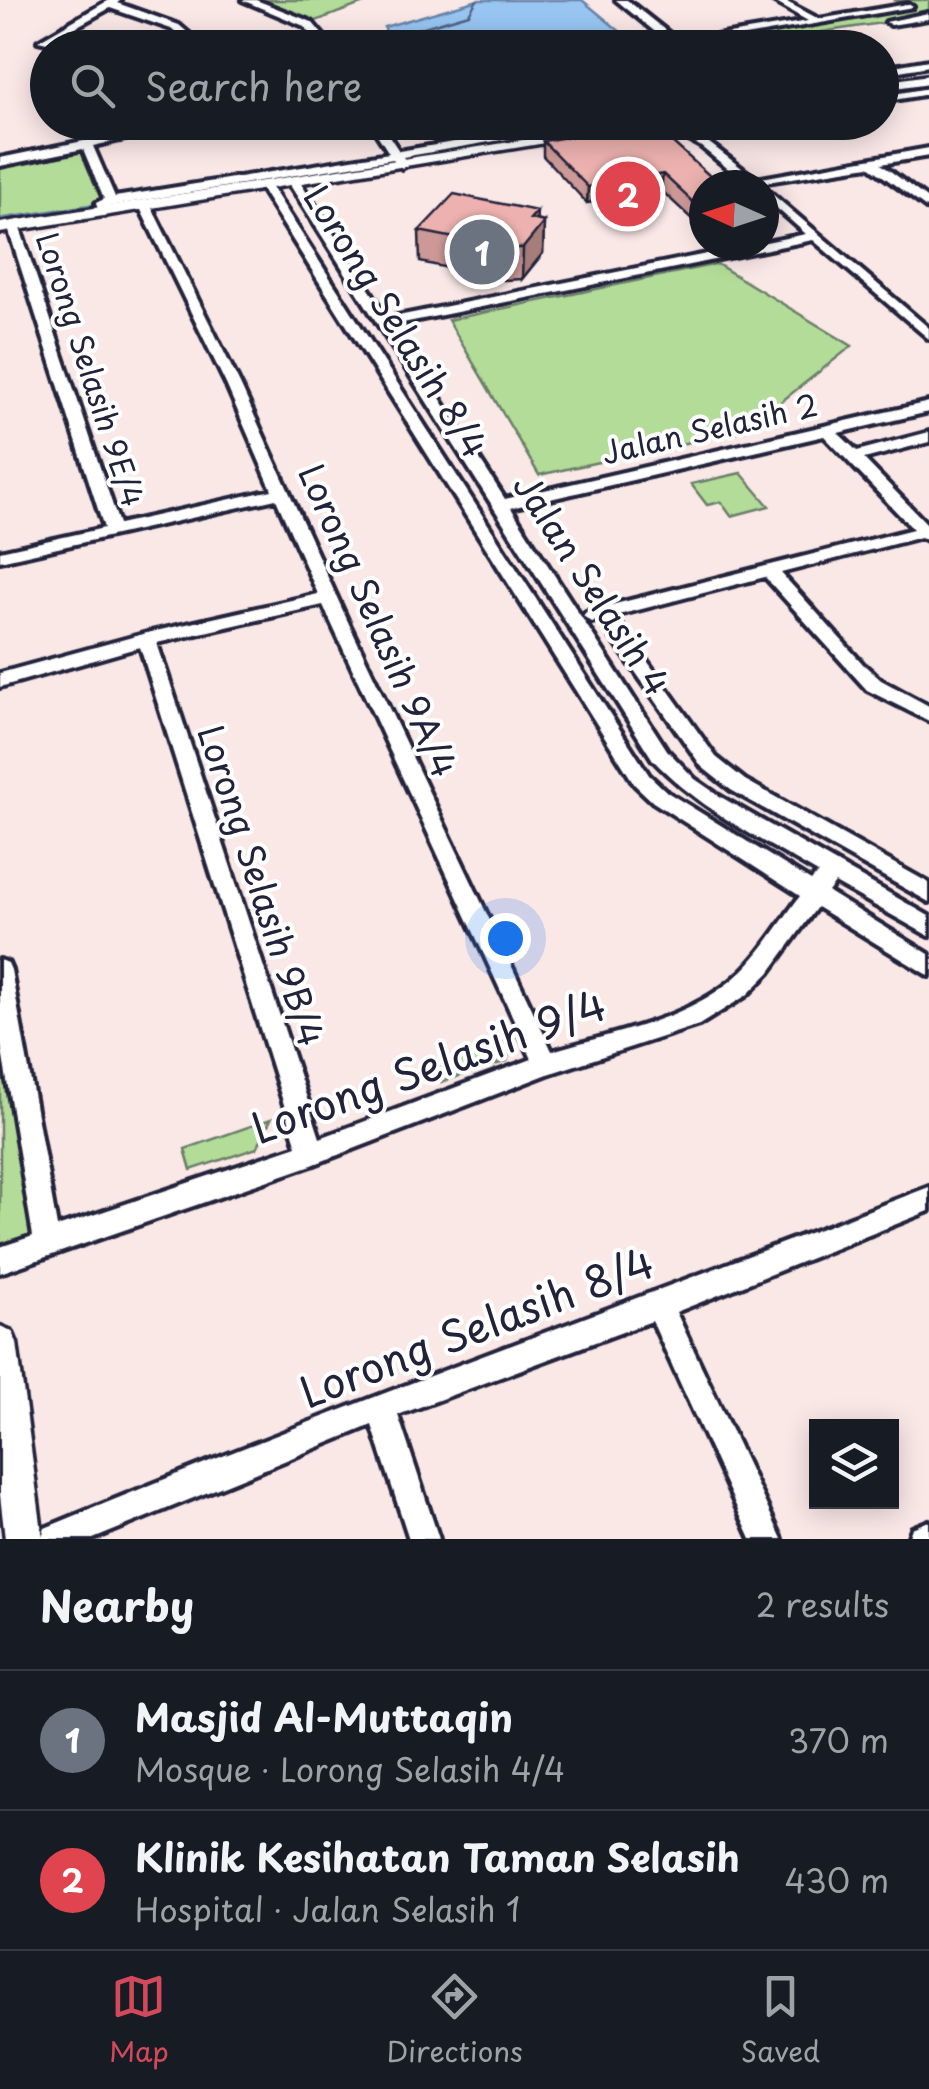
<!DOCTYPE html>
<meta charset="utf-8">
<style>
body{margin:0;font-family:"Playpen Sans",sans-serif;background:#242831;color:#f1f3f6}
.controls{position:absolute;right:30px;bottom:30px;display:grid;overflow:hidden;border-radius:0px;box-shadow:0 5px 25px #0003}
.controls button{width:90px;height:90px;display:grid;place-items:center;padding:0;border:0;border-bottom:2px solid #363941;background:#171b24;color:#f1f3f6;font:50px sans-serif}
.compass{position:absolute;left:689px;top:170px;width:90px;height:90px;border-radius:50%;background:#171b24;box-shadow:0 5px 25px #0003;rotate:273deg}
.you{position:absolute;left:505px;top:938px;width:35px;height:35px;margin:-25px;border:8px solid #fff;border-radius:50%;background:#1a73e8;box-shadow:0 0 0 15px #1a73e833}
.badge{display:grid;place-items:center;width:65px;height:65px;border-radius:50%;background:#d1495b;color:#fff;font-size:32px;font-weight:700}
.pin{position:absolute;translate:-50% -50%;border:5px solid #fff;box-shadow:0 2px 10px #0006}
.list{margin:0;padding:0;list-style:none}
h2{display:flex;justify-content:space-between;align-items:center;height:130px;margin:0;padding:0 40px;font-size:42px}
h2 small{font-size:32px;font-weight:400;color:#9ea1a6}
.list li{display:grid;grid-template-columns:65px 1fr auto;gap:30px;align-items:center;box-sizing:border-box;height:140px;padding:0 40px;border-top:2px solid #363941}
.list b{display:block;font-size:38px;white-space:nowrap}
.list p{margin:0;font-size:32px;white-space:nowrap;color:#9ea1a6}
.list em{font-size:32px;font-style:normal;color:#9ea1a6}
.icon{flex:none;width:55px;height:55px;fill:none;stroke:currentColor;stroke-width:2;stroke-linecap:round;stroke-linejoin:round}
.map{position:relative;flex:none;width:929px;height:1539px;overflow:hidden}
.search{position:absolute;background:#171b24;box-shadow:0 5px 25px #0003;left:30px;right:30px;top:30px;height:110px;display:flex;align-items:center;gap:25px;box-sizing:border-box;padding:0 35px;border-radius:55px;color:#9ea1a6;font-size:38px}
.sheet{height:410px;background:#171b24}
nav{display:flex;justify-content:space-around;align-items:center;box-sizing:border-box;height:140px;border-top:2px solid #363941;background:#171b24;font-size:28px;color:#9ea1a6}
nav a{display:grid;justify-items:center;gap:5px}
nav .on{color:#d1495b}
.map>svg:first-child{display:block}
</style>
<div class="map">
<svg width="929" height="1539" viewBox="0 0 929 1539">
<rect width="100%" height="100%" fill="#fae8e7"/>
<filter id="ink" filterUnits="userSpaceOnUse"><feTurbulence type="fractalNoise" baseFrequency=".01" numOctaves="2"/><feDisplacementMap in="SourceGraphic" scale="20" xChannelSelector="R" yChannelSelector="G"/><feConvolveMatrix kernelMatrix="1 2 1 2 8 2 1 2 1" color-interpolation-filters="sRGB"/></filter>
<g filter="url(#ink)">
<path fill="#b3dc98" stroke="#6a7f6a" stroke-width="2.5" d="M 247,0 L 372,0 L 308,24 Z
M 894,0 L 929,0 L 929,16 L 721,47 L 679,45 L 906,6 Z
M 87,145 L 111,202 L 105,212 L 0,228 L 0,162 Z
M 717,264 L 852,346 L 745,430 L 539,475 L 448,320 Z
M 741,473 L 769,506 L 731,516 L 721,502 L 707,505 L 691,484 Z
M 0,970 L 47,1243 L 0,1260 Z
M 515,1038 L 507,1061 L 441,1082 L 433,1065 Z
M 271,1119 L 257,1148 L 191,1170 L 185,1149 Z"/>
<path fill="#98c5f2" stroke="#6984a9" stroke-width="2.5" d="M 478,0 L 582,0 L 639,47 L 394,47 L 384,27 Z"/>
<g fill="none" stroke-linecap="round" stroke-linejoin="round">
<path stroke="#516384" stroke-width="2.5" d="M 402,48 L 403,33 L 469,14 L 477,0"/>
<path stroke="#6984a9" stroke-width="4" d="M 882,94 L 929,86
M 703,123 L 709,122
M 345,167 L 399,159"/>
<path stroke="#6984a9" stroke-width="5" d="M 0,220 L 104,204"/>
<defs>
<path id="minor" d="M 109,0 L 121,0 L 117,3 L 179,25 L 206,48 L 194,48 L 171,29 L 110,8 L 47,43 L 38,41 Z
M 242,0 L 256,0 L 312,22 L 334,48 L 323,48 L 304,26 Z
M 616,0 L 627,0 L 680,42 L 808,21 L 771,0 L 783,0 L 819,19 L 908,4 L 913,7 L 675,48 Z
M 928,13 L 928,19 L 891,25 L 886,22 Z
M 929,60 L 929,66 L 882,74 L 882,68 Z
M 929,88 L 929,94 L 882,102 L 882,96 Z
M 176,122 L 200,122 L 93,146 L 115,197 L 389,153 L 369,122 L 380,122 L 399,151 L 575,122 L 604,122 L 403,157 L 408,164 L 402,168 L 393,159 L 109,206 L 111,212 L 105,216 L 99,212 L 96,203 L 104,199 L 83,149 L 0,166 L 0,158 Z
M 671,122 L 708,142 L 756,179 L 929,148 L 929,156 L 881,164 L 929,200 L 929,210 L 869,166 L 748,185 L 700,146 L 657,123 Z
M 719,122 L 745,122 L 696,133 L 690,130 Z
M 290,179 L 298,179 L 388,318 L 806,234 L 764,197 L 764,187 L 929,328 L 929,339 L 813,240 L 393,325 L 505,499 L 929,402 L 929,412 L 838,433 L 857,451 L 929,432 L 929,442 L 864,459 L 929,526 L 929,541 L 921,537 L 781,573 L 863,664 L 881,680 L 929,706 L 929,721 L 867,690 L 765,577 L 615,616 L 716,757 L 745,780 L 929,883 L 929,902 L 731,790 L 702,767 L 599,620 L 592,622 L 583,616 L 586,612 L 603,607 L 913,529 L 824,436 L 511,508 L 667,750 L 695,779 L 721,797 L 929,916 L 929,936 L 835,883 L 828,892 L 929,954 L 929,976 L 817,907 L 769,973 L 747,995 L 699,1025 L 548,1074 L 312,1165 L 0,1273 L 0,1247 L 33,1236 L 0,1039 L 0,960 L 8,963 L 11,970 L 57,1227 L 297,1146 L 140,647 L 0,687 L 0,673 L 147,633 L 318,594 L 276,499 L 0,561 L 0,551 L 104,528 L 7,225 L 9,222 L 19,225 L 119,524 L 272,490 L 226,384 L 139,206 L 145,202 L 151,206 L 240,384 L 349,624 L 552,1051 C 612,1033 682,1021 732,980 C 759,958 779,924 800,896 L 653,802 L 635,785 L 259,186 L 261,183 L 271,186 L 649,775 L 667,792 L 811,881 L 818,873 C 759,838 701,810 653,760 L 288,182 ZM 323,605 L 532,1059 L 320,1138 L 157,643 Z
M 929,1187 L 929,1211 L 676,1312 L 782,1539 L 751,1539 L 652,1321 L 398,1415 L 439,1539 L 409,1539 L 372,1425 L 93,1539 L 41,1539 L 45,1528 C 337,1407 634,1301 929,1187 Z
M 929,1521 L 929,1539 L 908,1539 L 912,1528 Z"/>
<path id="tertiary" d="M 929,75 L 929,83 L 882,90 L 882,82 Z
M 635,122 L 672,122 L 0,233 L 0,223 Z
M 0,1326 L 12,1331 L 17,1343 L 43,1539 L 5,1539 L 0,1495 Z"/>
</defs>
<use href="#minor" stroke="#22223b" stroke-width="8"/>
<use href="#tertiary" stroke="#22223b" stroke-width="7"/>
<use href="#minor" fill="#fff" fill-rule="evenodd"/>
<use href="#tertiary" fill="#fff" fill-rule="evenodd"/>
</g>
<path fill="#cc9996" stroke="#22223b" stroke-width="2.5" d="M 543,141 L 720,185 L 696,223 L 661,190 L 587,203 L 543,156 Z
M 537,220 L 544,222 L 543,253 L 522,279 L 504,280 L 420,262 L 419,231 Z"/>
<path fill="#a67d7a" stroke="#22223b" stroke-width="2.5" d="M 663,174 L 661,190 L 587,203 L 588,187 Z
M 704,206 L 704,221 L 696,223 L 698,207 Z
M 537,211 L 536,231 L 544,222 L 543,253 L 522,279 L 523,248 L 530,219 Z"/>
<path fill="#edb2af" stroke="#22223b" stroke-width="2.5" d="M 651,123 L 720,185 L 704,185 L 704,206 L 698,207 L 663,174 L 588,187 L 543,141 Z
M 454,194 L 537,211 L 530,219 L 544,222 L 523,248 L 505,248 L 419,231 Z"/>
</g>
<g text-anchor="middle" stroke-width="8" stroke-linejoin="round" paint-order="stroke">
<g font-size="30" fill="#22223b" stroke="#fff">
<text transform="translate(89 370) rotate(72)" y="10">Lorong Selasih 9E/4</text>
<text transform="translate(710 430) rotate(-13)" y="10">Jalan Selasih 2</text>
</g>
<g font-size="35" fill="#22223b" stroke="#fff">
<text transform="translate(395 322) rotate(58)" y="12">Lorong Selasih 8/4</text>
<text transform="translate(591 585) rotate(57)" y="12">Jalan Selasih 4</text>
<text transform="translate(377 621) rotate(66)" y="12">Lorong Selasih 9A/4</text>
<text transform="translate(260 886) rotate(72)" y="12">Lorong Selasih 9B/4</text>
</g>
<g font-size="42" fill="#22223b" stroke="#fff">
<text transform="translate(429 1067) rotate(-20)" y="15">Lorong Selasih 9/4</text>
<text transform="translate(477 1328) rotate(-21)" y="15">Lorong Selasih 8/4</text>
</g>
</g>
</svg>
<div class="controls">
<button><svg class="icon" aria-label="layers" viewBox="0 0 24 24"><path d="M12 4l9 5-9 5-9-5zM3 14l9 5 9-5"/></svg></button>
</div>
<svg class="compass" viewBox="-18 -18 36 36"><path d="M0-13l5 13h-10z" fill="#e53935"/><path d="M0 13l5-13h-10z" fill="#9ea1a6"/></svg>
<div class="you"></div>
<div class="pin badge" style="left:482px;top:252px;background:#6b7280">1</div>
<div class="pin badge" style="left:628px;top:194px;background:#e0444e">2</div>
<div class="search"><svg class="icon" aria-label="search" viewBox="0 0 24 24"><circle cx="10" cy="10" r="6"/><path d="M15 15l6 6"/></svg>Search here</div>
</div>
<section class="sheet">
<h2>Nearby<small>2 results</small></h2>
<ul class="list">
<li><span class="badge" style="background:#6b7280">1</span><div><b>Masjid Al-Muttaqin</b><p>Mosque · Lorong Selasih 4/4</p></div><em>370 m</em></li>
<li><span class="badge" style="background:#e0444e">2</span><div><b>Klinik Kesihatan Taman Selasih</b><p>Hospital · Jalan Selasih 1</p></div><em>430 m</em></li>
</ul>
</section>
<nav>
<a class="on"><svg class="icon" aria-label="map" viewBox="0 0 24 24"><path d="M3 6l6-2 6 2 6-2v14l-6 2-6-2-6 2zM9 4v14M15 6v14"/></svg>Map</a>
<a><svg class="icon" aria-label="directions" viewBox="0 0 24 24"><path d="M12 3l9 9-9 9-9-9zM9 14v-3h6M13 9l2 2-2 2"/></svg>Directions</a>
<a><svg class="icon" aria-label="saved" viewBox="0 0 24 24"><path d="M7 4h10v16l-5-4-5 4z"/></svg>Saved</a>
</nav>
